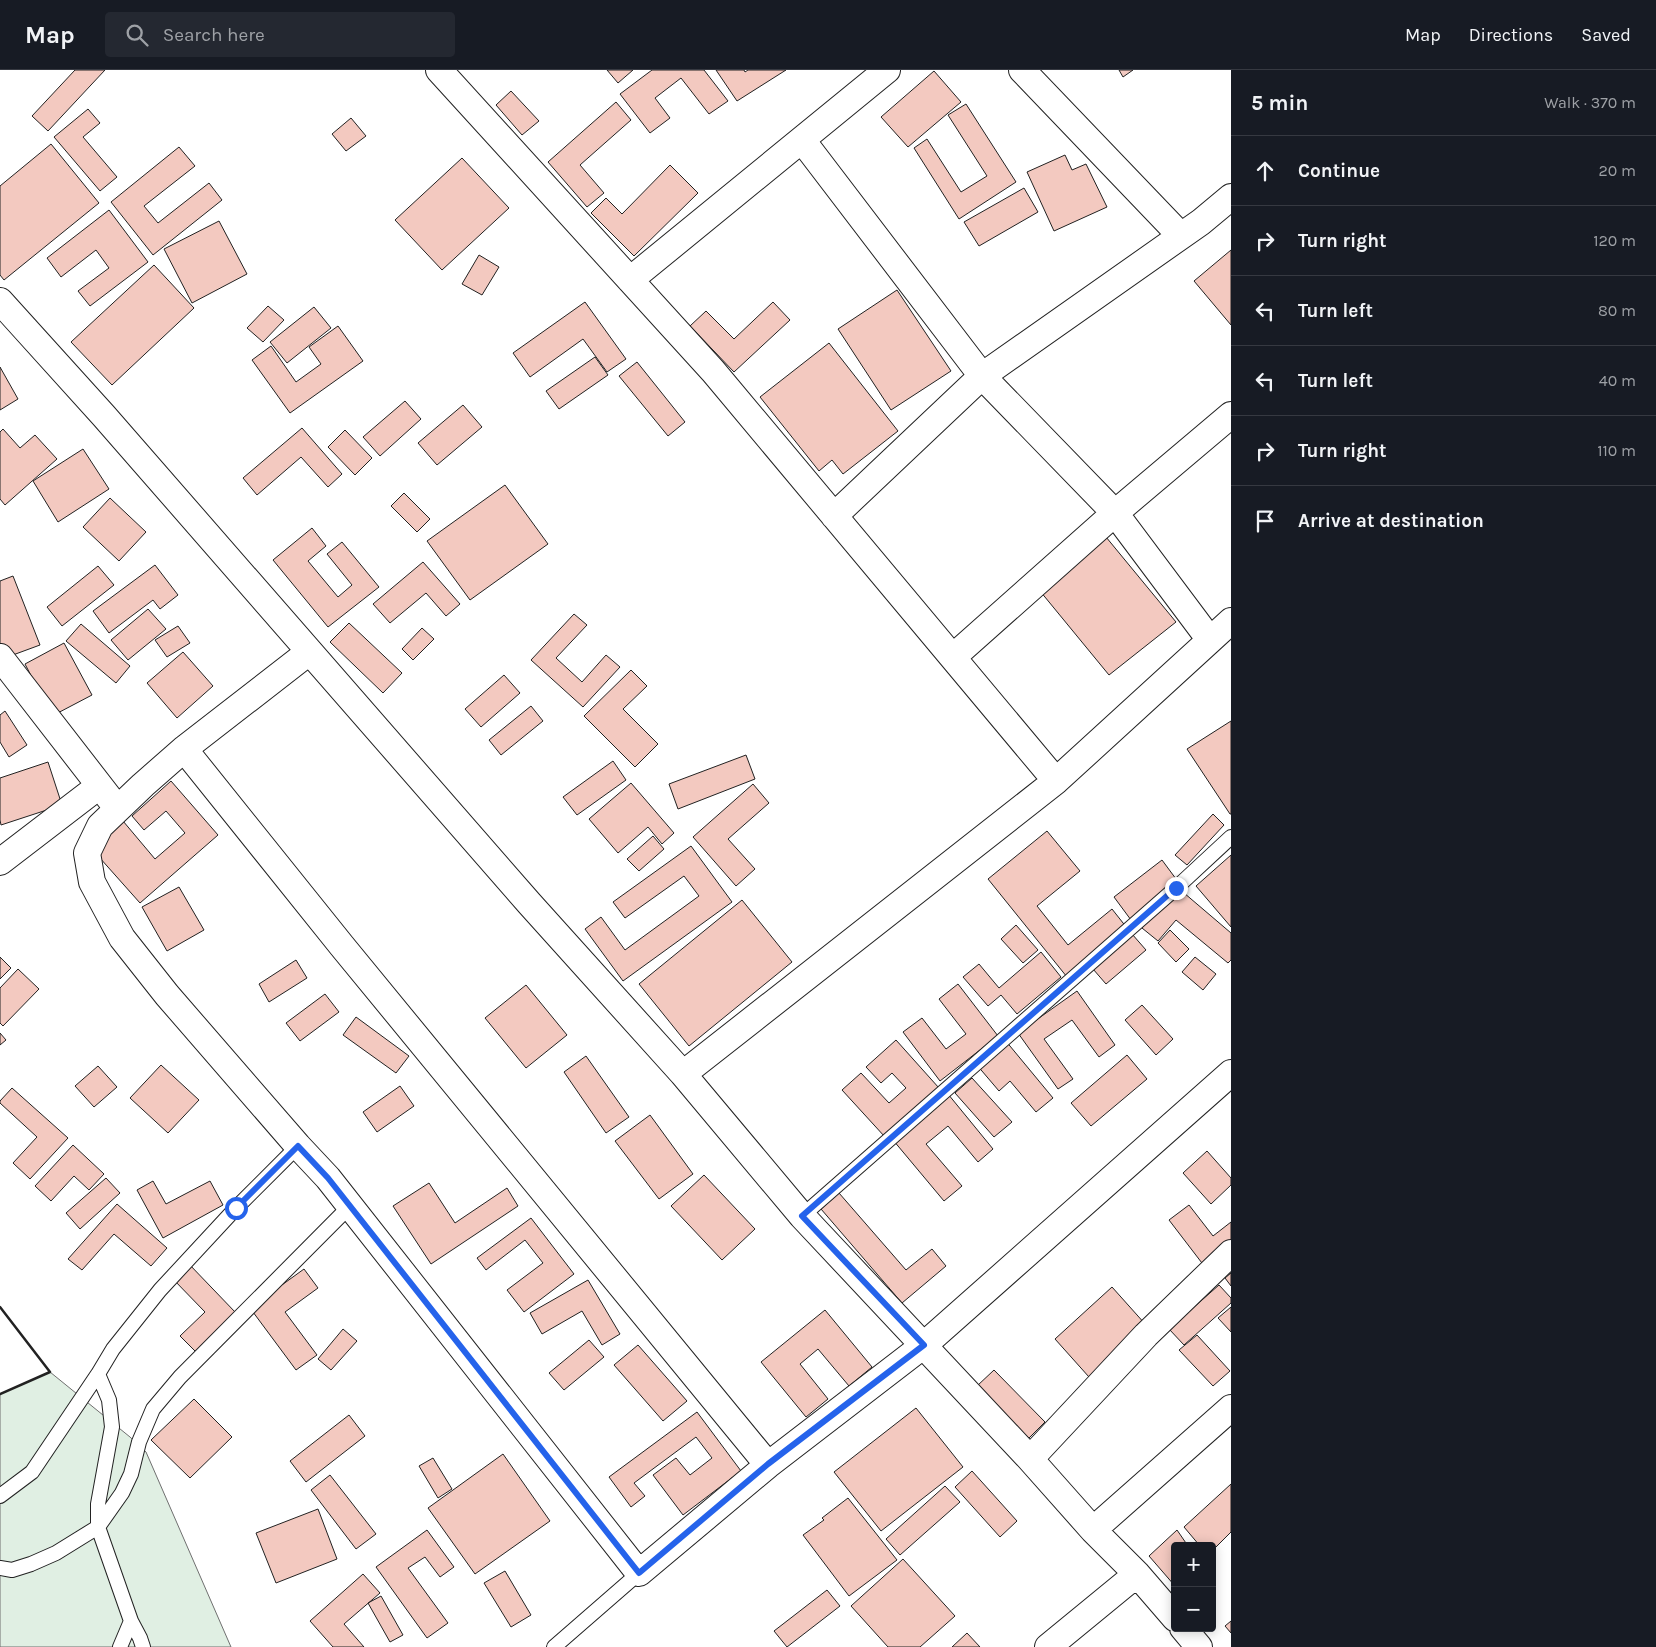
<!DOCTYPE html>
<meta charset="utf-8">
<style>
body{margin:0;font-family:Karla,sans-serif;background:#242831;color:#f1f3f6}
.controls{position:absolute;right:15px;bottom:15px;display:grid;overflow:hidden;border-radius:5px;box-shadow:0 2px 12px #0003}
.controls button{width:45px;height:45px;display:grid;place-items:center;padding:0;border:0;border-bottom:1px solid #363941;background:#171b24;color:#f1f3f6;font:25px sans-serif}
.stop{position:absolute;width:15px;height:15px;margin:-11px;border:4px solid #2563eb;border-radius:50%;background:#fff}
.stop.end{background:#2563eb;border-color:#fff;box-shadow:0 1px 5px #0008}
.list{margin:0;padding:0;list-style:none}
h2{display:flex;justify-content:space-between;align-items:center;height:65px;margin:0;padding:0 20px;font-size:21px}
h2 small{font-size:16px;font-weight:400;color:#9ea1a6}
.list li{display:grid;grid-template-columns:32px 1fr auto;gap:15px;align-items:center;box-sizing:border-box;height:70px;padding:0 20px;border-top:1px solid #363941}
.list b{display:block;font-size:19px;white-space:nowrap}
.list em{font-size:16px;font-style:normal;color:#9ea1a6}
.icon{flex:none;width:28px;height:28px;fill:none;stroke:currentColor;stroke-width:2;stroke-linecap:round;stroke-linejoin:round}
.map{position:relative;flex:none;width:1231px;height:1577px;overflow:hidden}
header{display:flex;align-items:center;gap:30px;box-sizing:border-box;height:70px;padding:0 25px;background:#171b24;border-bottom:1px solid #363941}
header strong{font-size:24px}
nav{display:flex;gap:28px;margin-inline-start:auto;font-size:18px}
.search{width:350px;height:45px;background:#242831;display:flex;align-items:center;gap:12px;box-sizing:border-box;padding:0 18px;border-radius:5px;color:#9ea1a6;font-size:19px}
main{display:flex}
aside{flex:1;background:#171b24}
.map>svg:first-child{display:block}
</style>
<header>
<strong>Map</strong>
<div class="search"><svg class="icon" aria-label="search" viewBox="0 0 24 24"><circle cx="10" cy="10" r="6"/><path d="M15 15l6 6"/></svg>Search here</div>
<nav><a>Map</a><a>Directions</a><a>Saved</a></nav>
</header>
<main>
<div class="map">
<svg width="1231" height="1577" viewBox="0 0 1231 1577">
<rect width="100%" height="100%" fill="#fff"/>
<path fill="#e0efe3" stroke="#6f6f6f" d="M 50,1302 L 130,1367 L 146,1382 L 231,1577 L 0,1577 L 0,1324 Z"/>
<path fill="#f3c9c0" stroke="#222" d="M 75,0 L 105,0 L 48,61 L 32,46 Z
M 607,0 L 633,0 L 618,13 Z
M 652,0 L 704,0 L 728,31 L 709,44 L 681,8 L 655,28 L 670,48 L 650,63 L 620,24 Z
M 716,0 L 744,0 L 745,2 L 748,0 L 786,0 L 737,31 Z
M 1119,0 L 1133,0 L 1123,7 Z
M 934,1 L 961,32 L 908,77 L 881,47 Z
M 511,21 L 539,51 L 522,65 L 496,35 Z
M 616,32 L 631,50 L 580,95 L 604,123 L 587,137 L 548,92 Z
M 966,34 L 1016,112 L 959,149 L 914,78 L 927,69 L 961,122 L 987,106 L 948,45 Z
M 88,39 L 100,53 L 83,67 L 117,107 L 100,121 L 54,67 Z
M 351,48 L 366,66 L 346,81 L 332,64 Z
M 51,74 L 99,133 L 4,210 L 0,205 L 0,116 Z
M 179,77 L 195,96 L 144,136 L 158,153 L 209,113 L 222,130 L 153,185 L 111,132 Z
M 1065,85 L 1072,100 L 1086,94 L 1107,137 L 1054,161 L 1027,102 Z
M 462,88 L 509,138 L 442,200 L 395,150 Z
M 670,95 L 698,123 L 634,186 L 591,143 L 606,128 L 622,144 Z
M 1024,118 L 1038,142 L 979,176 L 964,152 Z
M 109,140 L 148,192 L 90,236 L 78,221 L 109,198 L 96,180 L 61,207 L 47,188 Z
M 219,151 L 247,204 L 192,233 L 164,179 Z
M 1231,180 L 1231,255 L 1194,211 Z
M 479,185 L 499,197 L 482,225 L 462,214 Z
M 154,195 L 194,238 L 112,315 L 71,272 Z
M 897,220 L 951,301 L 891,340 L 838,259 Z
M 585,232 L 626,289 L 607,302 L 583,269 L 530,307 L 513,283 Z
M 773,232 L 790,250 L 734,302 L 690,256 L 706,241 L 734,269 Z
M 268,236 L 284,250 L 263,272 L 247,258 Z
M 314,237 L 331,258 L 287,293 L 270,272 Z
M 338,256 L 363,291 L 290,343 L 252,290 L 271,276 L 296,312 L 321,294 L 309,277 Z
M 829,273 L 898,361 L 843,404 L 832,390 L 819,401 L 760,327 Z
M 595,287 L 608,305 L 559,339 L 546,321 Z
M 637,292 L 685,352 L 668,366 L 619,306 Z
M 0,297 L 18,329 L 0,340 Z
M 405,331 L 421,349 L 380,386 L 363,367 Z
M 463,335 L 482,357 L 437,395 L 418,373 Z
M 302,358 L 342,404 L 328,417 L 301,387 L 257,425 L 243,408 Z
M 3,359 L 20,378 L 35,365 L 57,389 L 5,435 L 0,429 L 0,362 Z
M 345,360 L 372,388 L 355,405 L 328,377 Z
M 83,379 L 109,419 L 58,452 L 33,411 Z
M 505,415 L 548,474 L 470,530 L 427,471 Z
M 404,423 L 430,449 L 417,462 L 391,436 Z
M 110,428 L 146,462 L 119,491 L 83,457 Z
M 312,458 L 326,476 L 308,491 L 338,527 L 352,515 L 327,484 L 342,472 L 379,517 L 328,557 L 273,490 Z
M 1106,467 L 1176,552 L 1109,605 L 1040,521 Z
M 423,492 L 460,534 L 446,546 L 426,523 L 390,553 L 373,534 Z
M 155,495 L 178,525 L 160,539 L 153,530 L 109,563 L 93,541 Z
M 98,496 L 114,515 L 62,556 L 47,537 Z
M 13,506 L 40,575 L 2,589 L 0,584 L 0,511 Z
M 148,539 L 166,559 L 128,590 L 111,570 Z
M 574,544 L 587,555 L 556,588 L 582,612 L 606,585 L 620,597 L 583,637 L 531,590 Z
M 349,553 L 402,603 L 383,623 L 330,572 Z
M 81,554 L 130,596 L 116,613 L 66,571 Z
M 178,556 L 190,573 L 167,587 L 155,570 Z
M 422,558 L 434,569 L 413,590 L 402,579 Z
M 64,573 L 92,625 L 52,646 L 25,594 Z
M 183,582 L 213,616 L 177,648 L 147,613 Z
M 631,600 L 647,616 L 623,639 L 658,674 L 635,697 L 584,646 Z
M 504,605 L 520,623 L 481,657 L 465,639 Z
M 531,636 L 543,651 L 501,685 L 489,670 Z
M 5,641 L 27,675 L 9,687 L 0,672 L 0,645 Z
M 1231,651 L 1231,744 L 1230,744 L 1187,679 Z
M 746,685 L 755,709 L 678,739 L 669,714 Z
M 613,691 L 626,710 L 577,745 L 563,727 Z
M 48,692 L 62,735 L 1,755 L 0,750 L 0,708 Z
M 171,711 L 218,765 L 140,833 L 91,778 L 123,751 L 155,789 L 185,763 L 166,741 L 144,760 L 132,746 Z
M 631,713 L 674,763 L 662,774 L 648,757 L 618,783 L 589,749 Z
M 753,714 L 769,733 L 728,769 L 755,799 L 736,816 L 693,767 Z
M 1213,744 L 1224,755 L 1187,795 L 1175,785 Z
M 1047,761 L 1080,801 L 1037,836 L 1068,875 L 1112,839 L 1127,858 L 1067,907 L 988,809 Z
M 653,766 L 664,779 L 639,801 L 627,789 Z
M 691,776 L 732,832 L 623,911 L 585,859 L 601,847 L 625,880 L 699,826 L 684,806 L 625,848 L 613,832 Z
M 1231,785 L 1231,857 L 1196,816 Z
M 1162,790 L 1179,813 L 1131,850 L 1114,827 Z
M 179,817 L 204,860 L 167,881 L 142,837 Z
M 1177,817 L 1231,863 L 1231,890 L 1228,893 L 1176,850 L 1158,871 L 1142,858 Z
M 742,830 L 792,892 L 689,976 L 639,914 Z
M 1016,855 L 1038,880 L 1023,893 L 1001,869 Z
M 1170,860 L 1189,879 L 1176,892 L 1158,873 Z
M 1132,864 L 1146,880 L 1106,914 L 1093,899 Z
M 1041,882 L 1061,907 L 1017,944 L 1001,925 L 988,936 L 963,907 L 979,894 L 999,918 Z
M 0,887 L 11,898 L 0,909 Z
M 1195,887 L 1216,904 L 1203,920 L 1182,902 Z
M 296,890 L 307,908 L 269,932 L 259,914 Z
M 18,899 L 39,919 L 3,956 L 0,953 L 0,918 Z
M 958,914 L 998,966 L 940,1011 L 903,962 L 922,948 L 946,979 L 966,964 L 939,929 Z
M 526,915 L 567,965 L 526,998 L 485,948 Z
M 1077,921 L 1115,975 L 1099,987 L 1072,950 L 1044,969 L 1073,1009 L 1058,1019 L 1018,963 Z
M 325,924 L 339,942 L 300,971 L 286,953 Z
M 1142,935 L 1173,969 L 1156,985 L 1125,950 Z
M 356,947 L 409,986 L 396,1003 L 343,965 Z
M 0,963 L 6,970 L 0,975 Z
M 896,970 L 939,1018 L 885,1067 L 842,1020 L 861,1003 L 889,1033 L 906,1018 L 892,1003 L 881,1013 L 866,997 Z
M 1005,970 L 1053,1028 L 1036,1042 L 1010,1011 L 999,1021 L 976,994 Z
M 1127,985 L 1147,1009 L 1091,1056 L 1071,1033 Z
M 586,986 L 629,1047 L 606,1063 L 564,1002 Z
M 161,995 L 199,1030 L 168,1063 L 130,1028 Z
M 98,996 L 117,1017 L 94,1037 L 75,1016 Z
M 972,1008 L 1012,1052 L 994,1067 L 955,1023 Z
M 400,1016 L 414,1036 L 377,1062 L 363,1042 Z
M 12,1018 L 68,1068 L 30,1109 L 13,1093 L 37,1067 L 0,1033 L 0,1031 Z
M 948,1024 L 993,1079 L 978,1092 L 948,1056 L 926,1074 L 962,1116 L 944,1131 L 893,1070 Z
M 650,1045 L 693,1104 L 659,1129 L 615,1071 Z
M 73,1075 L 104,1104 L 89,1120 L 74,1106 L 51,1131 L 35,1116 Z
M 1207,1081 L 1231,1108 L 1231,1115 L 1211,1134 L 1183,1103 Z
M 704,1105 L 755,1159 L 722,1190 L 671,1136 Z
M 106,1108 L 120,1123 L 80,1159 L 66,1143 Z
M 153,1111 L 166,1134 L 210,1111 L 223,1135 L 163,1168 L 137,1120 Z
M 429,1113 L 455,1153 L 507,1118 L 518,1136 L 431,1194 L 393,1136 Z
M 839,1123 L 906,1200 L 932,1179 L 946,1196 L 902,1233 L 821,1139 Z
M 117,1134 L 167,1178 L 151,1196 L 114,1164 L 82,1200 L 68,1189 Z
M 1189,1135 L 1213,1166 L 1231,1152 L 1231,1178 L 1205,1197 L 1169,1150 Z
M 531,1148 L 574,1204 L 524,1242 L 507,1220 L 543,1193 L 525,1170 L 486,1200 L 477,1188 Z
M 188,1193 L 236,1243 L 196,1282 L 180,1266 L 205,1242 L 172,1208 Z
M 304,1199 L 318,1218 L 285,1242 L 317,1285 L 296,1300 L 250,1238 Z
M 1231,1203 L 1231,1216 L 1225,1208 Z
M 588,1210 L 620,1264 L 602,1275 L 582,1241 L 542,1264 L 530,1243 Z
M 1219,1215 L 1231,1228 L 1231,1233 L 1184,1275 L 1169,1259 Z
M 1112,1217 L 1146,1255 L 1089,1307 L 1055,1269 Z
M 1231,1237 L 1231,1262 L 1218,1248 Z
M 825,1240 L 872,1297 L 849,1316 L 818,1279 L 800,1294 L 828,1329 L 806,1347 L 761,1292 Z
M 343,1259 L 357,1271 L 331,1300 L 318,1289 Z
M 1197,1265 L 1230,1301 L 1213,1316 L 1179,1280 Z
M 589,1270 L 604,1287 L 564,1320 L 549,1303 Z
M 638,1275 L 687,1331 L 663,1351 L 614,1295 Z
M 994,1300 L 1045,1352 L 1029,1368 L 977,1316 Z
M 194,1329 L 232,1367 L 190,1408 L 151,1370 Z
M 916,1338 L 963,1397 L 881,1461 L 834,1402 Z
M 697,1342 L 741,1401 L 683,1445 L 653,1405 L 676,1388 L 690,1405 L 712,1388 L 696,1367 L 634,1413 L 645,1426 L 631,1437 L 609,1407 Z
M 349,1345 L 365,1366 L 306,1412 L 290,1391 Z
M 503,1384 L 550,1451 L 475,1504 L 428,1438 Z
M 433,1388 L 452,1419 L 438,1428 L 419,1396 Z
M 972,1401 L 1017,1451 L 1000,1467 L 955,1417 Z
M 330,1405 L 376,1464 L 356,1479 L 311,1420 Z
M 1231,1414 L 1231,1462 L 1212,1481 L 1212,1476 L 1200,1476 L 1184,1457 Z
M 945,1416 L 960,1432 L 900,1485 L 886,1469 Z
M 848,1428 L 897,1490 L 849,1526 L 803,1465 L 824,1450 L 822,1448 Z
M 318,1439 L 337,1489 L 276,1513 L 256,1463 Z
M 427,1460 L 454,1497 L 440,1507 L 425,1487 L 408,1498 L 448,1553 L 427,1568 L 376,1497 Z
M 1177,1460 L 1188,1476 L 1175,1476 L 1175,1516 L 1149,1486 Z
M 903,1489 L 955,1546 L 920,1577 L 888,1577 L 851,1536 Z
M 505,1501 L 531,1545 L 511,1557 L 484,1513 Z
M 363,1504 L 380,1523 L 344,1554 L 364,1577 L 333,1577 L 310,1551 Z
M 827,1520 L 840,1536 L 787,1577 L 774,1561 Z
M 381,1526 L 403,1565 L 390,1572 L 368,1533 Z
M 1231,1551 L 1231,1563 L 1225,1556 Z
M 967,1563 L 980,1577 L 952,1577 Z"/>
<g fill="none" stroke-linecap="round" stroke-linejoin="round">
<defs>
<path id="lane" d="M 802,1146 L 1176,818 L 1231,767
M 0,1426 L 32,1402 L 98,1304
M 0,1498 L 12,1500 L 31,1494 L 56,1483 L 98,1457 L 122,1423 L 131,1404 L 139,1372 L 153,1339 L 180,1307 L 350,1136
M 131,1551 L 140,1568 L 143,1577
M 120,1577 L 131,1551 L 98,1457 L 98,1434 L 112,1357 L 109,1330 L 98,1304 L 113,1279 L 160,1220 L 236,1138 L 298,1076
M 554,1577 L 639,1503"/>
<path id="street" d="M 439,0 L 713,301 L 1056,711
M 1022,0 L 1181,166
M 802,70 L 982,306 L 1115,443 L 1210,570
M 630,210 L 887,0
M 0,231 L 104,346 L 529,833 L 683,1004 L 802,1146 L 1030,1389 L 1093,1460 L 1137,1504 L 1175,1548
M 834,446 L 982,306 L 1201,152 L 1231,127
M 309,582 L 184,679 L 143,715 L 100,756 L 87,783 L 92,812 L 122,868 L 167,925 L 298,1076 L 328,1108 L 639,1503 L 768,1395 L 924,1275 L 1231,1003
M 0,587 L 117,738
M 953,587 L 1115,443 L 1231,345
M 184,679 L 342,876 L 768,1395
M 0,792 L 99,716
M 683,1004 L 1056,711 L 1231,551
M 1030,1389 L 1146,1265 L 1231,1183
M 1093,1460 L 1231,1338
M 1183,1558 L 1199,1577
M 1048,1577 L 1137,1504"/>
</defs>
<use href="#lane" stroke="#222" stroke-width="16"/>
<use href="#street" stroke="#222" stroke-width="28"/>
<use href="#lane" stroke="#fff" stroke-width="14"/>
<use href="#street" stroke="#fff" stroke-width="26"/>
<path stroke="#222" stroke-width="2.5" d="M 0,1237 L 50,1302 L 0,1324"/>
</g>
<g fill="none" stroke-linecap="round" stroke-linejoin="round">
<path stroke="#2563eb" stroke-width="6" d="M 236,1138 L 298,1076 L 328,1108 L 639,1503 L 768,1394 L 924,1275 L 802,1146 L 1176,818"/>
</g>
</svg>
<div class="controls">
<button>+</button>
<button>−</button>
</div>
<div class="stop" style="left:236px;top:1138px"></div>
<div class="stop end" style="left:1176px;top:818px"></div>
</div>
<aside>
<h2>5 min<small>Walk · 370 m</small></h2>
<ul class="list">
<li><svg class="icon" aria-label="ahead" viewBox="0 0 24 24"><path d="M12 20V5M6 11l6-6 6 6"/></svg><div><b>Continue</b></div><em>20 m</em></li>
<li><svg class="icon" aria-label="right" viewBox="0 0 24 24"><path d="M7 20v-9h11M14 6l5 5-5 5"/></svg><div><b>Turn right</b></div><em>120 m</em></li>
<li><svg class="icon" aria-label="left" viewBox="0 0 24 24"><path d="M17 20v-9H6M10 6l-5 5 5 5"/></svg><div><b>Turn left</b></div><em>80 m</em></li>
<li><svg class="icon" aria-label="left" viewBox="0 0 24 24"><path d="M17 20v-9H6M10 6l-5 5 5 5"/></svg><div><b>Turn left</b></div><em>40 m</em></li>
<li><svg class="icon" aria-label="right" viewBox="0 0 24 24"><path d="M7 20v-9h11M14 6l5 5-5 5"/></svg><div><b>Turn right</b></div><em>110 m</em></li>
<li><svg class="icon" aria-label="arrive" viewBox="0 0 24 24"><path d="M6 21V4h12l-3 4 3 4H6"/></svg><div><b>Arrive at destination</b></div></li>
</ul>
</aside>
</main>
